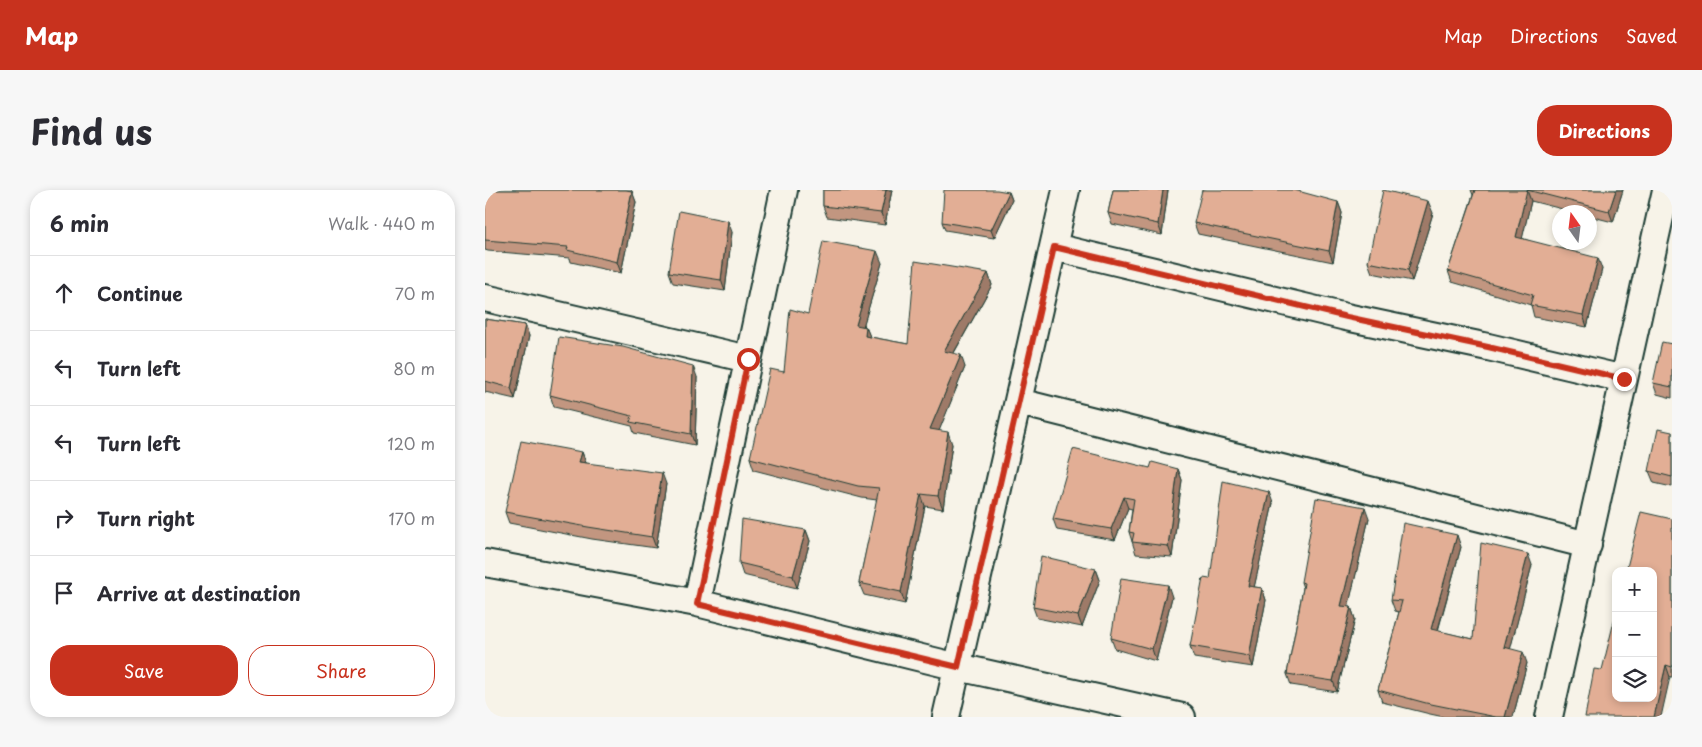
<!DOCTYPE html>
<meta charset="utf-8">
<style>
body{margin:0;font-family:"Playpen Sans",sans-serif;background:#f7f7f7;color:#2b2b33}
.controls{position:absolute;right:15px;bottom:15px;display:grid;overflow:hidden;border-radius:10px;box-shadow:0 2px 8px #0003}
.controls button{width:45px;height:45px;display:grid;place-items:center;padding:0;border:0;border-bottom:1px solid #e1e1e2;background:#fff;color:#2b2b33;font:25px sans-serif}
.compass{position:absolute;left:1067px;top:15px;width:45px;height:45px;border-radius:50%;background:#fff;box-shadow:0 2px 8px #0003;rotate:346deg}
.stop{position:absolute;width:15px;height:15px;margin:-11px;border:4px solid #c8321e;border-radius:50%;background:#fff}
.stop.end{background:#c8321e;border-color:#fff;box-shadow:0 1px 5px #0008}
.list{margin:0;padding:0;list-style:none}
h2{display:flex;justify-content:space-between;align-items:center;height:65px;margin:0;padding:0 20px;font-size:21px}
h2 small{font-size:16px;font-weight:400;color:#7c7c81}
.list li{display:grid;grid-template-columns:32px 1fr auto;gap:15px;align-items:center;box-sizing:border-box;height:75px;padding:0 20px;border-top:1px solid #e1e1e2}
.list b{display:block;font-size:19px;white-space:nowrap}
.list em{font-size:16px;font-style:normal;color:#7c7c81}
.actions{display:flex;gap:10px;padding:15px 20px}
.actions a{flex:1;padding:11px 0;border:1px solid #c8321e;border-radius:20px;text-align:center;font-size:18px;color:#c8321e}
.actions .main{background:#c8321e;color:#fff}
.icon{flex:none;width:28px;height:28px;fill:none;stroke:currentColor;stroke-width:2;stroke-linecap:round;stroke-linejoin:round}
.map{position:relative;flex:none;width:1187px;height:527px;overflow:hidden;border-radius:20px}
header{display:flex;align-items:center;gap:30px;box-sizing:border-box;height:70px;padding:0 25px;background:#c8321e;color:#fff}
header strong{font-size:24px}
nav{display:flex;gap:28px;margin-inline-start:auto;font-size:18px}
.intro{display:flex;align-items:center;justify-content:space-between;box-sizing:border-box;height:120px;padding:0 30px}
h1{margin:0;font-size:35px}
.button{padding:12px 22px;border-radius:20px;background:#c8321e;color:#fff;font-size:18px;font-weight:700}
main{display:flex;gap:30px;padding:0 30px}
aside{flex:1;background:#fff;border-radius:20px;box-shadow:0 2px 8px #0003}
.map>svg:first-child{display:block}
</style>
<header>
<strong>Map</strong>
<nav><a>Map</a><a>Directions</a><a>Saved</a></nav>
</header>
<div class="intro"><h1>Find us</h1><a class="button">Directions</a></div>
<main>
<aside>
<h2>6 min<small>Walk · 440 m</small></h2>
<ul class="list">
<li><svg class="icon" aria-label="ahead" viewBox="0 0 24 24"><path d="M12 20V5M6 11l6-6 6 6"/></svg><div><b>Continue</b></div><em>70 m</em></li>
<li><svg class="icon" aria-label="left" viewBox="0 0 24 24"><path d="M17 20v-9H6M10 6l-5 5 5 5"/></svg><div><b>Turn left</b></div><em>80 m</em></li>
<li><svg class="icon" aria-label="left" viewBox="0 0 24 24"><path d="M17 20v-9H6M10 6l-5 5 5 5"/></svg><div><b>Turn left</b></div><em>120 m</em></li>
<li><svg class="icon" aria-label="right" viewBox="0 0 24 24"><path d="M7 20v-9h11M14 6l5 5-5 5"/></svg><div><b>Turn right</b></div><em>170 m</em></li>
<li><svg class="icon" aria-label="arrive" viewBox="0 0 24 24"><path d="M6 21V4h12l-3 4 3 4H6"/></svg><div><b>Arrive at destination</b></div></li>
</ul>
<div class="actions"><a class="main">Save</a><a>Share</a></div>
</aside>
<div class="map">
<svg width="1187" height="527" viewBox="0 0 1187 527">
<rect width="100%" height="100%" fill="#f7f3e8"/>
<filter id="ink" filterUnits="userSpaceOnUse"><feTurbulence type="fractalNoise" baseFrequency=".02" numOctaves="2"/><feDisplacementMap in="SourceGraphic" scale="10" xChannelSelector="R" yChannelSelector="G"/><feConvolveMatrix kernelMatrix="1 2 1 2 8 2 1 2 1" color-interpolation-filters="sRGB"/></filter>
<g filter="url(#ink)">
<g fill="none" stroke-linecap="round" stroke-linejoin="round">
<defs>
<path id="street" d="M 569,57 L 861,127 L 1003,157 L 1139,189
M 0,108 L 263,169
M 534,212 L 1103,355
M 0,373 L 212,413 L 473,477 L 697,527
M 212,413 L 299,0
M 461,527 L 581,0
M 1064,527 L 1181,0"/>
</defs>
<use href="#street" stroke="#1f3d34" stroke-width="30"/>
<use href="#street" stroke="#f7f3e8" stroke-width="26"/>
</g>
<path fill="#c29680" stroke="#1f3d34" d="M 0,0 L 146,0 L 151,12 L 136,83 L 86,72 L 85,68 L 3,61 L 0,60 Z
M 338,0 L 407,0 L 400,35 L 342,27 L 338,16 Z
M 628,0 L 683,0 L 677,45 L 627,34 L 623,23 Z
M 986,0 L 1138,0 L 1128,32 L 1104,26 L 1104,22 L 1089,22 L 1046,11 L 1037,48 L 1117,79 L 1102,137 L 1049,127 L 1046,115 L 967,92 L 963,81 L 988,5 Z
M 524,2 L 527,10 L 509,48 L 460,40 L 457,32 Z
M 853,12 L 857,23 L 848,72 L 713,44 L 709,33 Z
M 948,23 L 927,91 L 887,83 L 883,72 Z
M 247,42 L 240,101 L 188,93 L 184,82 Z
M 397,73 L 378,136 L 381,137 L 385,147 L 423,154 L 503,83 L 507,95 L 469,163 L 480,177 L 454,240 L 467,254 L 458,319 L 440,316 L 420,414 L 379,405 L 374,393 L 392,310 L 377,308 L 269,280 L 265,268 L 299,182 L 323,124 Z
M 0,129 L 40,135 L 44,146 L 30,209 L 0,202 Z
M 1187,154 L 1187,208 L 1172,204 L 1168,193 Z
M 212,187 L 210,255 L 149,243 L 147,236 L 69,217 L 65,205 Z
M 1187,242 L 1187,297 L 1169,293 L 1164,281 Z
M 97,262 L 101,273 L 181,294 L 171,358 L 107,349 L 24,333 L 20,322 Z
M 665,278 L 693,279 L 697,290 L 687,367 L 651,364 L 644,342 L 647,319 L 643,318 L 630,350 L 572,340 L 568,329 Z
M 788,313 L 769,397 L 777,398 L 781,410 L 768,477 L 709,468 L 705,456 L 725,389 Z
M 884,328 L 863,417 L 866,417 L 870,429 L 852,502 L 806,495 L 802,484 L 818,398 L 816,392 Z
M 1187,329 L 1187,487 L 1117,480 Z
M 321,340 L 325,351 L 312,398 L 258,385 L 254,373 Z
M 976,357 L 953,441 L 988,449 L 1047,375 L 1025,459 L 1042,473 L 1028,527 L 959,527 L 945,524 L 897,512 L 893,500 L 914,422 L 910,421 L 906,410 Z
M 611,379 L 615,390 L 597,437 L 552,428 L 548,417 Z
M 687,407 L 671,471 L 630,459 L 626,448 Z"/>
<path fill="#9e7a68" stroke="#1f3d34" d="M 401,0 L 407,0 L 400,35 L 396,23 Z
M 678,0 L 683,0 L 677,45 L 673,34 Z
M 1042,0 L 1046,11 L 1035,58 L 1031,47 Z
M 1131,0 L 1138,0 L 1128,32 L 1124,21 Z
M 147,1 L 151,12 L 136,83 L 132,72 Z
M 524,2 L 527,10 L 509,48 L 506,40 Z
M 943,11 L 948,23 L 927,91 L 923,80 Z
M 853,12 L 857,23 L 848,72 L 844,61 Z
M 243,31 L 247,42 L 240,101 L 236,90 Z
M 392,61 L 397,73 L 375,147 L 371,135 Z
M 1113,68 L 1117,79 L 1102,137 L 1098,125 Z
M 503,83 L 507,95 L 463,173 L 459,161 Z
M 40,135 L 44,146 L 30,209 L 26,198 Z
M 381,137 L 386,149 L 380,146 Z
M 476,165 L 480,177 L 450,251 L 445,239 Z
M 208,176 L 212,187 L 210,255 L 206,244 Z
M 463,242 L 467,254 L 458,319 L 453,306 Z
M 97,262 L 101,273 L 94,272 Z
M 693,279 L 697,290 L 687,367 L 683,356 Z
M 177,283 L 181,294 L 171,358 L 167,347 Z
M 784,302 L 788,313 L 767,407 L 763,396 Z
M 436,304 L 440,316 L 420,414 L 416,402 Z
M 639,307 L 643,318 L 630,350 L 626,339 Z
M 880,317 L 884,328 L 861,427 L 856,416 Z
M 321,340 L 325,351 L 312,398 L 308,386 Z
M 972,345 L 976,357 L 950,450 L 946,439 Z
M 1043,364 L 1047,375 L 1023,468 L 1019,457 Z
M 611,379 L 615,390 L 597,437 L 593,426 Z
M 683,395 L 687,407 L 671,471 L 667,459 Z
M 777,398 L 781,410 L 768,477 L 764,466 Z
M 866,417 L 870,429 L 852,502 L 848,491 Z
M 1038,462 L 1042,473 L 1028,527 L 1020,527 Z
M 1181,475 L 1185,487 L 1176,527 L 1169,527 Z"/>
<path fill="#e2ae95" stroke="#1f3d34" d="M 0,0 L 141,0 L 147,1 L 132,72 L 82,60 L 83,57 L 0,50 Z
M 338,0 L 401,0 L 396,23 L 338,16 Z
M 459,0 L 512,0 L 524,2 L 506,40 L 457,32 Z
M 628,0 L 678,0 L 673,34 L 623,23 Z
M 717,0 L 809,0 L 853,12 L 844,61 L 709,33 Z
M 898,0 L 943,11 L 923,80 L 883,72 Z
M 990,0 L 1131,0 L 1124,21 L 1042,0 L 1031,47 L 1113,68 L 1098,125 L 1045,115 L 1048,105 L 963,81 Z
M 194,21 L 243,31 L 236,90 L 184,82 Z
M 338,51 L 392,61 L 371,135 L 381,137 L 380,146 L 423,154 L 430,71 L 503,83 L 459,161 L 476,165 L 445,239 L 463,242 L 453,306 L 436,304 L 416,402 L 374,393 L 394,298 L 373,296 L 265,268 L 285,179 L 299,182 L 305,119 L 323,124 Z
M 0,129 L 40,135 L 26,198 L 0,191 Z
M 74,147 L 138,157 L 208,176 L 206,244 L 145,232 L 147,226 L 65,205 Z
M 1177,152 L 1187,154 L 1187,197 L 1168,193 Z
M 1173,239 L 1187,242 L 1187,287 L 1164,281 Z
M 36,251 L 97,262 L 94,272 L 177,283 L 167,347 L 103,337 L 20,322 Z
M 588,259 L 665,278 L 667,272 L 693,279 L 683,356 L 647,352 L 649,343 L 644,342 L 649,309 L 639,307 L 626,339 L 568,329 Z
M 738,291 L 784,302 L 763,396 L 777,398 L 764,466 L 705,456 L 718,388 L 725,389 Z
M 831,308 L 880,317 L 856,416 L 866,417 L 848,491 L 802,484 L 819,393 L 816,392 Z
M 1156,322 L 1187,329 L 1187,477 L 1181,475 L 1169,527 L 1100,527 L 1109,479 L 1117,480 L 1131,423 L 1131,508 L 1168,508 L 1168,381 L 1141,381 Z
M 257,329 L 321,340 L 308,386 L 254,373 Z
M 918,333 L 972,345 L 946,439 L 988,449 L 996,353 L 1043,364 L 1019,457 L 1038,462 L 1020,527 L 1011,527 L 941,513 L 893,500 L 917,411 L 906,410 Z
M 556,366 L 611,379 L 593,426 L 548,417 Z
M 636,388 L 683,395 L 667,459 L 626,448 Z"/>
</g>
<g fill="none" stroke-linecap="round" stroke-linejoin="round" filter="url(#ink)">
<path stroke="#c8321e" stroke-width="6" d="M 263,169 L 212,414 L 473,477 L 569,57 L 862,127 L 1003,157 L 1139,189"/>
</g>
</svg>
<div class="controls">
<button>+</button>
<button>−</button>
<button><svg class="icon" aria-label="layers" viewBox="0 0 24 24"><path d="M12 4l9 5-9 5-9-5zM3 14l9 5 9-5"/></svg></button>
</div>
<svg class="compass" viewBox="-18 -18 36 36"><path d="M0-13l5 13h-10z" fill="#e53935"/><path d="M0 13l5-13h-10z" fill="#7c7c81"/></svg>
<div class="stop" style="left:263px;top:169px"></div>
<div class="stop end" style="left:1139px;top:189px"></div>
</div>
</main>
